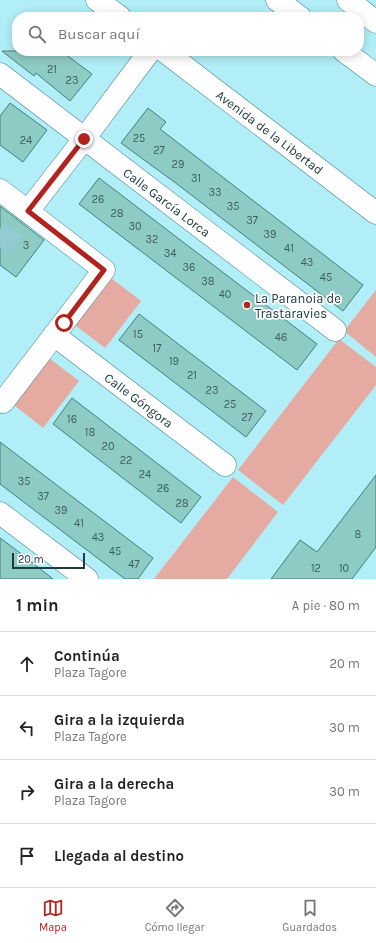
<!DOCTYPE html>
<html lang="es">
<meta charset="utf-8">
<style>
body{margin:0;font-family:Karla,sans-serif;background:#f2f2f2;color:#222}
.scale{position:absolute;left:12px;bottom:10px;width:73px;box-sizing:border-box;padding-left:4px;border:2px solid #213a3e;border-top:0;font-size:11px;line-height:14px;white-space:nowrap;color:#213a3e;-webkit-text-stroke:3px #fff;paint-order:stroke}
.stop{position:absolute;width:12px;height:12px;margin:-9px;border:3px solid #b2221e;border-radius:50%;background:#fff}
.stop.end{background:#b2221e;border-color:#fff;box-shadow:0 1px 4px #0008}
.list{margin:0;padding:0;list-style:none}
h2{display:flex;justify-content:space-between;align-items:center;height:52px;margin:0;padding:0 16px;font-size:17px}
h2 small{font-size:13px;font-weight:400;color:#767676}
.list li{display:grid;grid-template-columns:26px 1fr auto;gap:12px;align-items:center;box-sizing:border-box;height:64px;padding:0 16px;border-top:1px solid #e0e0e0}
.list b{display:block;font-size:15px;white-space:nowrap}
.list p{margin:0;font-size:13px;white-space:nowrap;color:#767676}
.list em{font-size:13px;font-style:normal;color:#767676}
.icon{flex:none;width:22px;height:22px;fill:none;stroke:currentColor;stroke-width:2;stroke-linecap:round;stroke-linejoin:round}
.map{position:relative;flex:none;width:376px;height:579px;overflow:hidden}
.search{position:absolute;background:#fff;box-shadow:0 2px 10px #0003;left:12px;right:12px;top:12px;height:44px;display:flex;align-items:center;gap:10px;box-sizing:border-box;padding:0 14px;border-radius:16px;color:#767676;font-size:15px}
.sheet{height:308px;background:#fff}
nav{display:flex;justify-content:space-around;align-items:center;box-sizing:border-box;height:56px;border-top:1px solid #e0e0e0;background:#fff;font-size:11px;color:#767676}
nav a{display:grid;justify-items:center;gap:2px}
nav .on{color:#b2221e}
.map>svg:first-child{display:block}
</style>
<div class="map">
<svg width="376" height="579" viewBox="0 0 376 579">
<rect width="100%" height="100%" fill="#b1eef7"/>
<path fill="#e5aaa2" d="M 107,275 L 141,301 L 105,348 L 71,322 Z
M 376,290 L 376,357 L 344,331 Z
M 339,339 L 376,367 L 376,385 L 283,505 L 238,470 Z
M 45,355 L 79,381 L 43,428 L 10,402 Z
M 233,477 L 278,512 L 227,579 L 154,579 Z"/>
<path fill="#8ecbc4" stroke="#447f7a" d="M 2,51 L 61,51 L 92,74 L 70,101 L 36,73 L 34,76 Z
M 10,103 L 47,130 L 23,162 L 0,145 L 0,116 Z
M 148,108 L 166,122 L 160,129 L 363,285 L 343,311 L 177,184 L 121,143 Z
M 99,178 L 317,344 L 297,370 L 79,204 Z
M 0,206 L 44,240 L 16,277 L 0,265 Z
M 139,314 L 266,411 L 246,437 L 119,340 Z
M 72,398 L 201,497 L 181,523 L 53,424 Z
M 0,442 L 153,558 L 138,579 L 125,579 L 0,484 Z
M 376,475 L 376,547 L 352,579 L 271,579 L 300,540 L 317,552 Z
M 0,538 L 15,549 L 53,579 L 0,579 Z"/>
<g fill="none" stroke-linecap="round" stroke-linejoin="round">
<path stroke="#94cad2" stroke-width="22" stroke-dasharray="22 11" stroke-linecap="butt" d="M 0,247 L 28,211"/>
<defs>
<path id="street" d="M 0,74 L 335,330
M 0,190 L 104,270 L 3,402 L 0,399
M 28,211 L 84,139 L 150,51
M 54,335 L 225,465
M 0,513 L 87,579"/>
<path id="secondary" d="M 97,0 L 120,17
M 164,51 L 376,213"/>
<path id="highway" d="M 277,0 L 300,17
M 348,0 L 376,22
M 344,51 L 376,75"/>
</defs>
<use href="#street" stroke="#458089" stroke-width="23"/>
<use href="#secondary" stroke="#458089" stroke-width="23"/>
<use href="#highway" stroke="#458089" stroke-width="23"/>
<use href="#street" stroke="#fff" stroke-width="22"/>
<use href="#secondary" stroke="#fff" stroke-width="22"/>
<use href="#highway" stroke="#fff" stroke-width="22"/>
</g>
<g fill="none" stroke-linecap="round" stroke-linejoin="round">
<path stroke="#b2221e" stroke-width="5" d="M 64,323 L 104,270 L 28,211 L 84,139"/>
</g>
<circle fill="#b2221e" stroke="#fff" stroke-width="1.5" cx="247" cy="305" r="4"/>
<g text-anchor="middle" stroke-width="3.5" stroke-linejoin="round" paint-order="stroke">
<g font-size="11" fill="#3c5e60">
<text x="52" y="73">21</text>
<text x="72" y="84">23</text>
<text x="139" y="142">25</text>
<text x="26" y="144">24</text>
<text x="159" y="154">27</text>
<text x="178" y="168">29</text>
<text x="196" y="182">31</text>
<text x="215" y="196">33</text>
<text x="98" y="203">26</text>
<text x="233" y="210">35</text>
<text x="117" y="217">28</text>
<text x="252" y="224">37</text>
<text x="135" y="230">30</text>
<text x="270" y="238">39</text>
<text x="152" y="243">32</text>
<text x="26" y="249">3</text>
<text x="289" y="252">41</text>
<text x="170" y="257">34</text>
<text x="307" y="266">43</text>
<text x="189" y="271">36</text>
<text x="326" y="281">45</text>
<text x="208" y="285">38</text>
<text x="225" y="298">40</text>
<text x="138" y="338">15</text>
<text x="281" y="341">46</text>
<text x="157" y="352">17</text>
<text x="174" y="365">19</text>
<text x="192" y="379">21</text>
<text x="212" y="394">23</text>
<text x="230" y="408">25</text>
<text x="247" y="421">27</text>
<text x="72" y="423">16</text>
<text x="90" y="436">18</text>
<text x="108" y="450">20</text>
<text x="126" y="464">22</text>
<text x="145" y="478">24</text>
<text x="24" y="485">35</text>
<text x="163" y="492">26</text>
<text x="43" y="500">37</text>
<text x="182" y="507">28</text>
<text x="61" y="514">39</text>
<text x="79" y="527">41</text>
<text x="358" y="538">8</text>
<text x="98" y="541">43</text>
<text x="115" y="555">45</text>
<text x="134" y="568">47</text>
<text x="316" y="572">12</text>
<text x="344" y="572">10</text>
</g>
<g font-size="13" fill="#213a3e" stroke="#fff">
<text transform="translate(270 132) rotate(37)" y="5">Avenida de la Libertad</text>
<text transform="translate(167 202) rotate(37)" y="5">Calle García Lorca</text>
<text transform="translate(139 400) rotate(37)" y="5">Calle Góngora</text>
</g>
<g font-size="13" fill="#213a3e" stroke="#fff" text-anchor="start">
<text x="255" y="303">La Paranoia de<tspan x="255" dy="15">Trastaravies</tspan></text>
</g>
</g>
</svg>
<div class="scale">20 m</div>
<div class="stop" style="left:64px;top:323px"></div>
<div class="stop end" style="left:84px;top:139px"></div>
<div class="search"><svg class="icon" aria-label="search" viewBox="0 0 24 24"><circle cx="10" cy="10" r="6"/><path d="M15 15l6 6"/></svg>Buscar aquí</div>
</div>
<section class="sheet">
<h2>1 min<small>A pie · 80 m</small></h2>
<ul class="list">
<li><svg class="icon" aria-label="ahead" viewBox="0 0 24 24"><path d="M12 20V5M6 11l6-6 6 6"/></svg><div><b>Continúa</b><p>Plaza Tagore</p></div><em>20 m</em></li>
<li><svg class="icon" aria-label="left" viewBox="0 0 24 24"><path d="M17 20v-9H6M10 6l-5 5 5 5"/></svg><div><b>Gira a la izquierda</b><p>Plaza Tagore</p></div><em>30 m</em></li>
<li><svg class="icon" aria-label="right" viewBox="0 0 24 24"><path d="M7 20v-9h11M14 6l5 5-5 5"/></svg><div><b>Gira a la derecha</b><p>Plaza Tagore</p></div><em>30 m</em></li>
<li><svg class="icon" aria-label="arrive" viewBox="0 0 24 24"><path d="M6 21V4h12l-3 4 3 4H6"/></svg><div><b>Llegada al destino</b></div></li>
</ul>
</section>
<nav>
<a class="on"><svg class="icon" aria-label="map" viewBox="0 0 24 24"><path d="M3 6l6-2 6 2 6-2v14l-6 2-6-2-6 2zM9 4v14M15 6v14"/></svg>Mapa</a>
<a><svg class="icon" aria-label="directions" viewBox="0 0 24 24"><path d="M12 3l9 9-9 9-9-9zM9 14v-3h6M13 9l2 2-2 2"/></svg>Cómo llegar</a>
<a><svg class="icon" aria-label="saved" viewBox="0 0 24 24"><path d="M7 4h10v16l-5-4-5 4z"/></svg>Guardados</a>
</nav>
